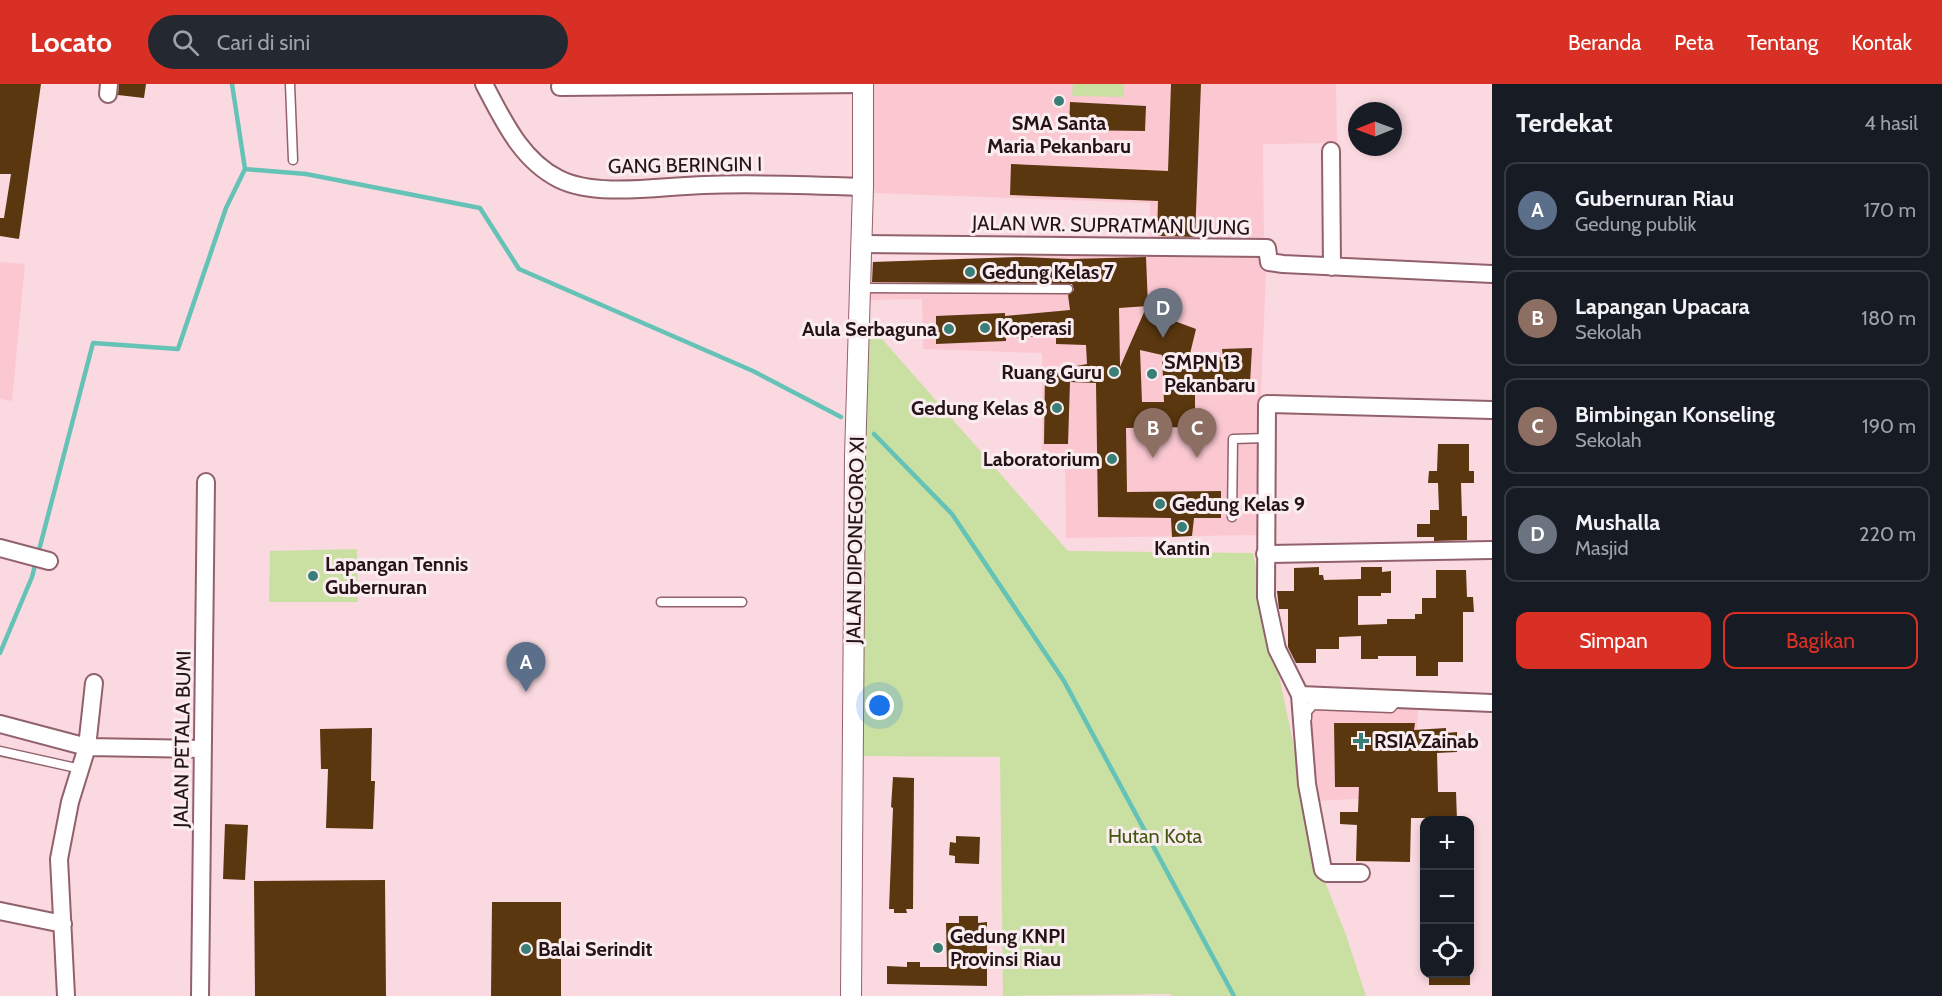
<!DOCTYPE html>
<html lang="id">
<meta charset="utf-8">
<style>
body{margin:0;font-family:Cabin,sans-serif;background:#242831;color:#f1f3f6}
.controls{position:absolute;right:18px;bottom:18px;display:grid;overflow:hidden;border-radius:12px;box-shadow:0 3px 9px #0003}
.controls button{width:54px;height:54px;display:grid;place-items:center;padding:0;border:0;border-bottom:2px solid #363941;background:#171b24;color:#f1f3f6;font:30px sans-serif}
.compass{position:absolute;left:1348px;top:18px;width:54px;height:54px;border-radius:50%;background:#171b24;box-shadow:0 3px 9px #0003;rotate:269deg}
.you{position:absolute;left:880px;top:622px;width:21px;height:21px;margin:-15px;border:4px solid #fff;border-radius:50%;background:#1a73e8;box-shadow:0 0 0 9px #1a73e833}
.badge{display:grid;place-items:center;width:39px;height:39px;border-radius:50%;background:#d93025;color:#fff;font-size:20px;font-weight:700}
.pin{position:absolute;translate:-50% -50px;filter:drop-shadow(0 2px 3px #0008)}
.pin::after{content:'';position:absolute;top:32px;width:21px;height:18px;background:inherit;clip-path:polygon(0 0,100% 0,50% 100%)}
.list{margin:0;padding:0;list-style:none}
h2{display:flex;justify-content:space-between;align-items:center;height:78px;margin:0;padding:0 24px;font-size:26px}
h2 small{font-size:20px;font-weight:400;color:#9ea1a6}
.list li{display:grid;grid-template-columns:39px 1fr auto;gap:18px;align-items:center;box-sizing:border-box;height:96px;margin:0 12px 12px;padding:0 12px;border:2px solid #363941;border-radius:12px}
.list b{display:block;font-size:22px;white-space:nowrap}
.list p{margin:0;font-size:20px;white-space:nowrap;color:#9ea1a6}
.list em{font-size:20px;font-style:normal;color:#9ea1a6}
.actions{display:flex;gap:12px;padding:18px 24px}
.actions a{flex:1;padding:14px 0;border:2px solid #d93025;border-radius:12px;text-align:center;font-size:21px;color:#d93025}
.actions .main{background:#d93025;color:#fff}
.icon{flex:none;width:33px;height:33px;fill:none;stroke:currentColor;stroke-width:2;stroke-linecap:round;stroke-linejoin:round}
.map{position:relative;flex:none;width:1492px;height:912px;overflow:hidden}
header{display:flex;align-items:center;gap:36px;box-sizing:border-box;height:84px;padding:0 30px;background:#d93025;color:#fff}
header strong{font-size:28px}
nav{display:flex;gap:33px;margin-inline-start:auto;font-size:21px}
.search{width:420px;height:54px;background:#242831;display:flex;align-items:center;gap:15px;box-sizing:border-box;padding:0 21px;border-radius:33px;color:#9ea1a6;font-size:22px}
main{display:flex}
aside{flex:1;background:#171b24}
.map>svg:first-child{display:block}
</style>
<header>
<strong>Locato</strong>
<div class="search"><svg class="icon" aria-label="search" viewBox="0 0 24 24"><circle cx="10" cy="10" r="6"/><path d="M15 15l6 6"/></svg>Cari di sini</div>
<nav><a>Beranda</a><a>Peta</a><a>Tentang</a><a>Kontak</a></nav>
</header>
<main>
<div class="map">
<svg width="1492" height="912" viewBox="0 0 1492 912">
<rect width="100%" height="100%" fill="#fbd9e0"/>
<path fill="#fbc8d2" d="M 870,0 L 1336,0 L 1337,59 L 1263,60 L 1264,162 L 1151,159 L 1150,119 L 870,109 Z
M 1267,164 L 1261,311 L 1260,451 L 1066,454 L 1065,370 L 1042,369 L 1042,269 L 923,265 L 922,215 L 870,216 L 870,178 Z
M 0,178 L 25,180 L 12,317 L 0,315 Z
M 1418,618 L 1415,717 L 1355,715 L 1314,717 L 1303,623 Z"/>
<path fill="#c9e0a2" d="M 1073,0 L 1124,0 L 1124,13 L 1072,12 Z
M 861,231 L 1068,467 L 1253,469 L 1320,785 L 1346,851 L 1366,912 L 1171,912 L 1171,910 L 1003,912 L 1000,673 L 852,672 Z
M 357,465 L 358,518 L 269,518 L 270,467 Z"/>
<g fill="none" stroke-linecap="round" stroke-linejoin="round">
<path stroke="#64c2b6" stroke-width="4.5" d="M 245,85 L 306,90 L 480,124 L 519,185 L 753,287 L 841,333
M 874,350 L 952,430 L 1064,597 L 1234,912
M 0,569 L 32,493 L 93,259 L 178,265 L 226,124 L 245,85 L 232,0"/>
</g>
<path fill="#5a370e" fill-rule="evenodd" d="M 0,0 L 41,0 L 19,155 L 0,152 L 0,134 L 4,134 L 11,90 L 0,90 Z
M 119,0 L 146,0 L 144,14 L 118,11 Z
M 1171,0 L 1201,0 L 1195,153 L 1157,152 L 1158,117 L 1010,111 L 1011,80 L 1168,87 Z
M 1070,18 L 1146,22 L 1145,47 L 1069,46 Z
M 1021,173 L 1070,175 L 1146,173 L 1148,222 L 1119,224 L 1120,283 L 1145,226 L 1196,245 L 1189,274 L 1223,273 L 1222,265 L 1252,264 L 1250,299 L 1222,303 L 1195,304 L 1195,343 L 1126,344 L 1127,408 L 1221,407 L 1221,434 L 1194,434 L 1192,452 L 1172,453 L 1171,434 L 1098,433 L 1096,299 L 1070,298 L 1068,360 L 1044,360 L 1045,288 L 1087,280 L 1086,261 L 1056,260 L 1056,252 L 1006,254 L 1006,257 L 936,260 L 936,232 L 1005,229 L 1005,232 L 1070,226 L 1068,211 L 1074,206 L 1072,200 L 872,198 L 873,178 ZM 1140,266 L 1162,271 L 1164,318 L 1142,318 Z
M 1438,360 L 1469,360 L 1469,387 L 1474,387 L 1474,399 L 1461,399 L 1462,432 L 1467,432 L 1467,456 L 1434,457 L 1434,453 L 1417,453 L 1417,440 L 1430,440 L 1430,426 L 1439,426 L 1438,399 L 1428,399 L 1429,387 L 1437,387 Z
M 1319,483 L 1319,491 L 1323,491 L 1324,496 L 1361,495 L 1361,483 L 1382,483 L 1382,488 L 1391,487 L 1391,509 L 1381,509 L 1381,512 L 1358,512 L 1358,541 L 1387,540 L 1387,535 L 1415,535 L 1415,530 L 1422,530 L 1422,514 L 1436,514 L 1436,486 L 1466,486 L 1467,513 L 1473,513 L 1474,528 L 1463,528 L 1463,578 L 1438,578 L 1438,592 L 1416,592 L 1416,572 L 1378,572 L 1378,575 L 1361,575 L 1361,552 L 1339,553 L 1339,565 L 1316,565 L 1316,579 L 1296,579 L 1288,563 L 1288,525 L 1279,525 L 1277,507 L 1294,507 L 1294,484 Z
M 1334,639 L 1415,639 L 1414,646 L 1446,644 L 1446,649 L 1457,648 L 1457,668 L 1437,669 L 1438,708 L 1456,708 L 1457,736 L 1433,736 L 1433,734 L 1411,734 L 1410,778 L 1356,777 L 1357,741 L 1340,740 L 1340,728 L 1358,728 L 1359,703 L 1335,703 Z
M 372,644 L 371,697 L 375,697 L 373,745 L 326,744 L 328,685 L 321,685 L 320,645 Z
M 893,693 L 914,694 L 913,825 L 906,825 L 907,829 L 894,829 L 894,825 L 889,825 L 893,724 L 891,723 Z
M 225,740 L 248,741 L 245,796 L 223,795 Z
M 956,752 L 980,753 L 979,780 L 955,779 L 955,772 L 949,771 L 950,758 L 956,759 Z
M 385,796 L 386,912 L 255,912 L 254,797 Z
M 492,818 L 561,818 L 561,912 L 491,912 Z
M 959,832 L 978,832 L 978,839 L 987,838 L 987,902 L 887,900 L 887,882 L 907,883 L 907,878 L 920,878 L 920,883 L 947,883 L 946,839 L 959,839 Z
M 1429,890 L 1470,890 L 1470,901 L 1429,901 Z"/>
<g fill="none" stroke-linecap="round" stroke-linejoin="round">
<defs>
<path id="service" d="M 290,0 L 293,76
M 861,204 L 1068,205
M 1232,433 L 1233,355 L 1267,354
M 661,518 L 742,518
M 1307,634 L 1307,628 L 1313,621 L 1391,624 L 1398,616
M 0,667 L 81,685"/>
<path id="minor" d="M 484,0 C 503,36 521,76 559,95 C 597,114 662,102 704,101 C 757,99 810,101 863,103
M 560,3 L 863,0
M 108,10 L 109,0
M 1331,67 L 1332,183
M 861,160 L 1267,164 L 1269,178 L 1283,180 L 1492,190
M 0,464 L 49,477
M 1265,470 L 1492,466
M 1300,611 L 1492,619
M 0,640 L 87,663 L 203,665
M 1361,789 L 1327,789 L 1323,786 L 1307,700 L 1300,611 L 1277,565 L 1266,513 L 1267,320 L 1492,326
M 0,827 L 63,840
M 66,912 L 59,775 L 70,718 L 87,663 L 94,599
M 200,912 L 206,398"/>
<path id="tertiary" d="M 851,912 L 855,373 L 863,103 L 863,0"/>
</defs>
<use href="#service" stroke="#91616c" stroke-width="11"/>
<use href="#minor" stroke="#91616c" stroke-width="20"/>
<use href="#tertiary" stroke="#91616c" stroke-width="22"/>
<use href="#service" stroke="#fff" stroke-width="8"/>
<use href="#minor" stroke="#fff" stroke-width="16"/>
<use href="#tertiary" stroke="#fff" stroke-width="20"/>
</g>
<g fill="#397f77" stroke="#f9edef" stroke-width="2">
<circle cx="1059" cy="17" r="6"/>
<circle cx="970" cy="188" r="6"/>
<circle cx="985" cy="244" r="6"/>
<circle cx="949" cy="245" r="6"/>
<circle cx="1114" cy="288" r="6"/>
<circle cx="1152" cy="290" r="6"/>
<circle cx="1057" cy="324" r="6"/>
<circle cx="1112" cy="375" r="6"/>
<circle cx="1160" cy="420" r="6"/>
<circle cx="1182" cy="443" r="6"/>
<circle cx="313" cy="492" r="6"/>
<path d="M1358 648h6v6h6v6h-6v6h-6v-6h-6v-6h6z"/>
<circle cx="938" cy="864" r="6"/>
<circle cx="526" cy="865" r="6"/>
</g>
<g text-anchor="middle" stroke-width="6" stroke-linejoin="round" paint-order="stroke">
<g font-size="20" font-weight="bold" fill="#261318" stroke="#f9edef" text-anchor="start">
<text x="1059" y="46" text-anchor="middle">SMA Santa<tspan x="1059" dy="23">Maria Pekanbaru</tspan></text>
<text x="982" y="195">Gedung Kelas 7</text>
<text x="997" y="251">Koperasi</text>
<text x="937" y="252" text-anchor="end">Aula Serbaguna</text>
<text x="1164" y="285">SMPN 13<tspan x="1164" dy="23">Pekanbaru</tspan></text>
<text x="1102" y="295" text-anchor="end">Ruang Guru</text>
<text x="1045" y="331" text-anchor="end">Gedung Kelas 8</text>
<text x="1100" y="382" text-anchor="end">Laboratorium</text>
<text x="1172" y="427">Gedung Kelas 9</text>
<text x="1182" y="471" text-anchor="middle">Kantin</text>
<text x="325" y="487">Lapangan Tennis<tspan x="325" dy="23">Gubernuran</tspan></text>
<text x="1374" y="664">RSIA Zainab</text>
<text x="950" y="859">Gedung KNPI<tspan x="950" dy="23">Provinsi Riau</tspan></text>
<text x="538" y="872">Balai Serindit</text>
</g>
<g font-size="20" fill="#261318" stroke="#f9edef">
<text transform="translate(685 81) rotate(-1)" y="7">GANG BERINGIN I</text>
<text transform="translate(1111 141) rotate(1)" y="7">JALAN WR. SUPRATMAN UJUNG</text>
<text transform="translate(855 456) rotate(-89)" y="7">JALAN DIPONEGORO XI</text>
<text transform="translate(182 655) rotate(-89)" y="7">JALAN PETALA BUMI</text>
</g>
<g font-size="20" fill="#42560f" stroke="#f9edef">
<text x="1155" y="759">Hutan Kota</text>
</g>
</g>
</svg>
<div class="controls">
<button>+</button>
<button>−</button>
<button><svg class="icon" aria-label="locate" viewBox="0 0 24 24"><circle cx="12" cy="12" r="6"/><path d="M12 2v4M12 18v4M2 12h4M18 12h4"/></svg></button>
</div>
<svg class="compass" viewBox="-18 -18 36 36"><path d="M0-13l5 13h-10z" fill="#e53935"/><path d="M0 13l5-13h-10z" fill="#9ea1a6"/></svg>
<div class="you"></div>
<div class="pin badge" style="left:526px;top:608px;background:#5c6f8a">A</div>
<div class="pin badge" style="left:1153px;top:374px;background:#8d6e63">B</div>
<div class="pin badge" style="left:1197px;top:374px;background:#8d6e63">C</div>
<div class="pin badge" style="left:1163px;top:254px;background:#6b7280">D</div>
</div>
<aside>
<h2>Terdekat<small>4 hasil</small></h2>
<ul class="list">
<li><span class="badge" style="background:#5c6f8a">A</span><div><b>Gubernuran Riau</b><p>Gedung publik</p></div><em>170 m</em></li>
<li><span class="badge" style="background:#8d6e63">B</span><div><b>Lapangan Upacara</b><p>Sekolah</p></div><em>180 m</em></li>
<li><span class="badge" style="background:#8d6e63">C</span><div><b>Bimbingan Konseling</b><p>Sekolah</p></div><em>190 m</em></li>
<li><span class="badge" style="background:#6b7280">D</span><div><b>Mushalla</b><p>Masjid</p></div><em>220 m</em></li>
</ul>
<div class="actions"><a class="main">Simpan</a><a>Bagikan</a></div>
</aside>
</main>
